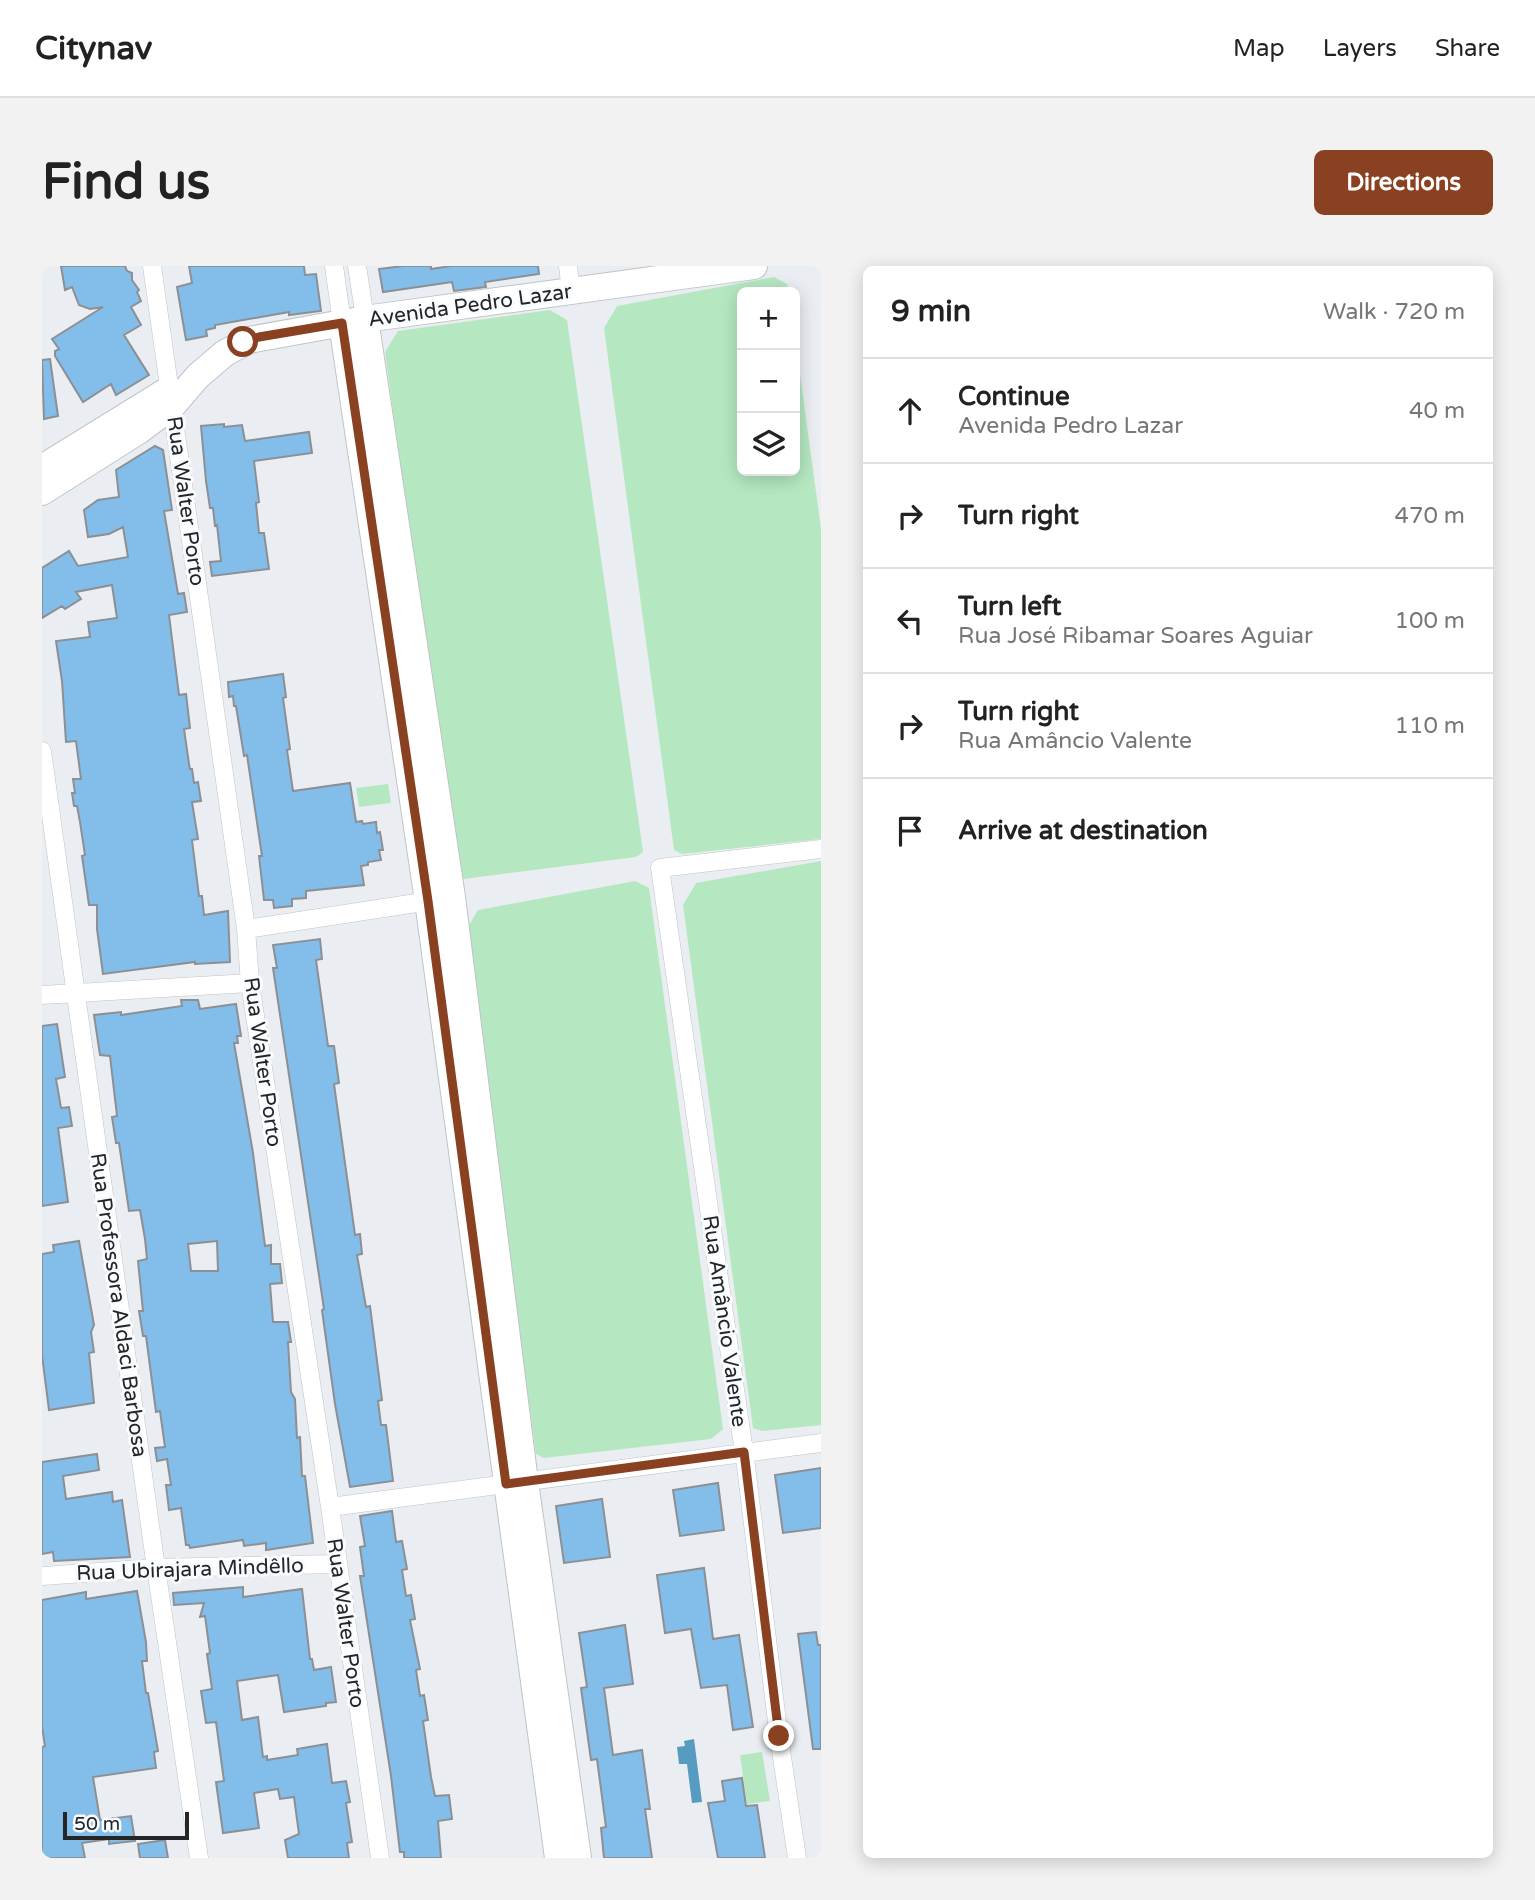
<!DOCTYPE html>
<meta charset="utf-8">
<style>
body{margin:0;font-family:"Varela Round",sans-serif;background:#f2f2f2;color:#222}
.controls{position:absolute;right:21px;top:21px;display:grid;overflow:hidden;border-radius:10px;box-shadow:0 4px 18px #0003}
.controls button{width:63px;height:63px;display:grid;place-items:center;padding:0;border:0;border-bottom:2px solid #e0e0e0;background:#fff;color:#222;font:35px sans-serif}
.scale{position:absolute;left:21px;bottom:18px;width:126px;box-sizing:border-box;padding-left:7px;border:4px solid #232527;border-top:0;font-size:19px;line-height:24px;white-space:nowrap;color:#232527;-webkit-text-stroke:5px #f8fcff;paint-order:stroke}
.stop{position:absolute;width:21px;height:21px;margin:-16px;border:5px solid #894121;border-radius:50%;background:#fff}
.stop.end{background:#894121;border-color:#fff;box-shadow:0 2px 7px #0008}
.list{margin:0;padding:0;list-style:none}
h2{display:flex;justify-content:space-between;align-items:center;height:91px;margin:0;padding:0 28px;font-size:30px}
h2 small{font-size:23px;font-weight:400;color:#767676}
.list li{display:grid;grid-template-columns:46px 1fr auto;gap:21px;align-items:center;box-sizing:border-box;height:105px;padding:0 28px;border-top:2px solid #e0e0e0}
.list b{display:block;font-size:26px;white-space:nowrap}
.list p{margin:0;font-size:23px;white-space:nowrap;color:#767676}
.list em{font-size:23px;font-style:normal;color:#767676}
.icon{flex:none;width:38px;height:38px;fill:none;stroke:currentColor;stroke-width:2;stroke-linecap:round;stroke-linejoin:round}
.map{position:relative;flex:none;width:779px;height:1592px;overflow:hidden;border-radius:10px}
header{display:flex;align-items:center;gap:42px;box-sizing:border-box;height:98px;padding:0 35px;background:#fff;border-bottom:2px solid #e0e0e0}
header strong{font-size:33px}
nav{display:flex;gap:38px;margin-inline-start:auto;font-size:24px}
.intro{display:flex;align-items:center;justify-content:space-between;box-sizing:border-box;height:168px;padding:0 42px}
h1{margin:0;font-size:49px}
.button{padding:18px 32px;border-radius:10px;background:#894121;color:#fff;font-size:24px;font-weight:700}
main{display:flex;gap:42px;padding:0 42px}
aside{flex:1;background:#fff;border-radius:10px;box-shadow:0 4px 18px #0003}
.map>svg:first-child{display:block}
</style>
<header>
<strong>Citynav</strong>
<nav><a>Map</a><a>Layers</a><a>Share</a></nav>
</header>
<div class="intro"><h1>Find us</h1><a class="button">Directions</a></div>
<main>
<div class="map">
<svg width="779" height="1592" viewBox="0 0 779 1592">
<rect width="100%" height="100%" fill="#eaeef2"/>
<path fill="#b5e8c1" d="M 732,11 L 745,18 L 747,26 L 700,26 L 700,205 L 753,205 L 753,71 L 779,263 L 779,573 L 640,588 L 632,584 L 562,62 L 575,40 Z
M 508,44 L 525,54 L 601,586 L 594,591 L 422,613 L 413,609 L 343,86 L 356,65 Z
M 346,518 L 349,537 L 317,541 L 314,522 Z
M 779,595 L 779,1159 L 720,1165 L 711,1162 L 641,639 L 654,617 Z
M 593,615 L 607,622 L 681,1163 L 669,1173 L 502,1192 L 494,1188 L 423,666 L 436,644 Z
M 720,1486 L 728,1535 L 705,1538 L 698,1489 Z"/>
<path fill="#579bc0" d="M 652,1473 L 660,1536 L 650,1537 L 645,1498 L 637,1498 L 635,1481 L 643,1480 L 642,1475 Z"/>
<path fill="#83bdea" stroke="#8c9094" stroke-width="2" fill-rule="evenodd" d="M 19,0 L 83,0 L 85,5 L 90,7 L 90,14 L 97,24 L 95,26 L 99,35 L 89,41 L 99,59 L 82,69 L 107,109 L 74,129 L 69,118 L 41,136 L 13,90 L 13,85 L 17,83 L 10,73 L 61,41 L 48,43 L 37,39 L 30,21 L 23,24 Z
M 147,0 L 262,0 L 263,9 L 274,8 L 279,45 L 247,49 L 247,46 L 173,59 L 173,62 L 164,64 L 165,70 L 144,74 L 135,21 L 150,17 Z
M 361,0 L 389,0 L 389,3 L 409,0 L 496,0 L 497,8 L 443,16 L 444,21 L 412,25 L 410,16 L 341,26 L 337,3 Z
M 8,93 L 16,150 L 2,153 L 0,94 Z
M 182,158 L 182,161 L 200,159 L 203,175 L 267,166 L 270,187 L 212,195 L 217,236 L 214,237 L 217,267 L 222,267 L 227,303 L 170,310 L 168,296 L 179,295 L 175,259 L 173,260 L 171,242 L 168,242 L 164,215 L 159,160 Z
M 113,180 L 121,184 L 130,244 L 122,245 L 136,328 L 142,327 L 145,346 L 127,349 L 137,429 L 144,428 L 148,462 L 142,463 L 147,498 L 148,503 L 150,503 L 152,517 L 156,516 L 159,535 L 150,536 L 156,573 L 150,574 L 157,630 L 160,630 L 162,649 L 186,645 L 188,696 L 153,698 L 153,696 L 61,708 L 55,663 L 55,639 L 47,639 L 40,590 L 43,589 L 38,556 L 35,540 L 32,540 L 30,527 L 33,527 L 31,513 L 39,513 L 34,475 L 24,476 L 20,415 L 14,375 L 48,371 L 46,356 L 75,352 L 70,319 L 34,326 L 39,333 L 23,343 L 20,340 L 0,352 L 0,302 L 27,285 L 36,300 L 86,291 L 81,261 L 67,268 L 46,271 L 42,244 L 56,234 L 77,231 L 74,204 Z
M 241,408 L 244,431 L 241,432 L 248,483 L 245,484 L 251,525 L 308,517 L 314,556 L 320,555 L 321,558 L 334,556 L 335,567 L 338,566 L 341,584 L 337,584 L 339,594 L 326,596 L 326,599 L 319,600 L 322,619 L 264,625 L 264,632 L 250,633 L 250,640 L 232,642 L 231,634 L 222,634 L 217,590 L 220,590 L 205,489 L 202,490 L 194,440 L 192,440 L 191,430 L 187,431 L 186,416 Z
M 278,673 L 280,693 L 274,694 L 286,780 L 292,780 L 297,817 L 292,818 L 313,969 L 318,968 L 320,988 L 315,989 L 324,1041 L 328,1040 L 340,1134 L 336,1135 L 339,1159 L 344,1159 L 351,1215 L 308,1221 L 293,1138 L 280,1044 L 282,1043 L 231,702 L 235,702 L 231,679 Z
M 139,734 L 156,734 L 158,743 L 194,738 L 199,770 L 195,770 L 196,777 L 192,777 L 211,887 L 223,980 L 229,979 L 229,998 L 238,998 L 240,1017 L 228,1018 L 231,1056 L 246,1056 L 249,1076 L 246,1076 L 249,1126 L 253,1133 L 255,1172 L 258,1171 L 260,1210 L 263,1210 L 271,1277 L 224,1284 L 224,1277 L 202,1280 L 201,1274 L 148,1282 L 147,1279 L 144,1279 L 139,1242 L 127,1244 L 124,1219 L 129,1219 L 125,1193 L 115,1195 L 113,1182 L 123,1181 L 118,1145 L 114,1146 L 104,1070 L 101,1070 L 97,1045 L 101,1045 L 96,995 L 105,993 L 103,973 L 98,944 L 87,945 L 77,877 L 74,877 L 70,851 L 75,850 L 68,790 L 58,789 L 52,749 L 79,746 L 79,749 L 140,740 ZM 175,975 L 176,1005 L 149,1005 L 146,978 Z
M 15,758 L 23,811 L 14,813 L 19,842 L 27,841 L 30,860 L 16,862 L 26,936 L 0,940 L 0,760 Z
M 37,975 L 52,1059 L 49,1066 L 52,1086 L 47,1087 L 52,1137 L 7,1144 L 0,1089 L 0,988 L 12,986 L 11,979 Z
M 55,1188 L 57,1204 L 21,1210 L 24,1233 L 70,1226 L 71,1236 L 80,1234 L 88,1291 L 12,1295 L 11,1286 L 0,1288 L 0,1196 Z
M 779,1202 L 779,1262 L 741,1267 L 733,1209 Z
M 676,1217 L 682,1264 L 638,1270 L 631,1224 Z
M 560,1233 L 568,1291 L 522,1297 L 514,1240 Z
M 350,1245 L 354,1276 L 360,1275 L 365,1303 L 360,1304 L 364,1330 L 369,1329 L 373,1353 L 368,1354 L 378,1403 L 374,1404 L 378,1430 L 382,1429 L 386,1454 L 381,1455 L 389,1511 L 393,1530 L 407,1529 L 410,1553 L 396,1555 L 399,1592 L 362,1592 L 362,1586 L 358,1586 L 349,1510 L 318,1310 L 322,1310 L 318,1281 L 323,1280 L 318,1250 Z
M 662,1302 L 671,1373 L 697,1369 L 711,1461 L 691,1464 L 685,1419 L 659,1422 L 649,1363 L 623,1367 L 615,1309 Z
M 201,1321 L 201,1331 L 260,1323 L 268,1393 L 270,1393 L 272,1404 L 289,1401 L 294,1436 L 284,1437 L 284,1440 L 242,1446 L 236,1409 L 195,1415 L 200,1454 L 216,1451 L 221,1491 L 225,1490 L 225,1494 L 256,1489 L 255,1483 L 285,1478 L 290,1517 L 304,1515 L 308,1536 L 304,1537 L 310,1576 L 305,1577 L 307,1592 L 246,1592 L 243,1574 L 257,1568 L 252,1531 L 238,1533 L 236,1523 L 212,1527 L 217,1562 L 181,1567 L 174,1516 L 182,1515 L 174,1456 L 164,1457 L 159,1425 L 170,1423 L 165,1388 L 168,1387 L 163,1350 L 158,1351 L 162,1337 L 132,1339 L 131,1327 Z
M 95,1325 L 104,1376 L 105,1395 L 100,1395 L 104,1427 L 106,1427 L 116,1485 L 112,1486 L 114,1502 L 51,1511 L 58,1554 L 89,1550 L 93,1575 L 67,1578 L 67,1573 L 40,1577 L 43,1592 L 0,1592 L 0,1481 L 3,1480 L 0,1461 L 0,1334 L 44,1326 L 44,1333 Z
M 583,1359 L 591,1418 L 562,1422 L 571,1489 L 600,1484 L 608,1543 L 603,1543 L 610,1592 L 562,1592 L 559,1562 L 564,1561 L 555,1493 L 549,1494 L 539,1422 L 545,1421 L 537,1367 Z
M 774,1366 L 776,1379 L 779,1379 L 779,1483 L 771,1483 L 756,1368 Z
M 700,1512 L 704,1540 L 715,1539 L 723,1592 L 676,1592 L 666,1537 L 683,1535 L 680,1515 Z
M 123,1574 L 126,1592 L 98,1592 L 96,1578 Z"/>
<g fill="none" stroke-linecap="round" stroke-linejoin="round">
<defs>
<path id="street" d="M 110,0 L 204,663 L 208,717 L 288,1241 L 338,1592
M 292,0 L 300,57
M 315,0 L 323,53
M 526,0 L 529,25
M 0,485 L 114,1302 L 157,1592
M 204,663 L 394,634
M 0,729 L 208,717
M 288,1241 L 779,1177
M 0,1310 L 114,1302 L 295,1298
M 755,1592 L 736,1464 L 704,1200 L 618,602 L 779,583"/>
<path id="secondary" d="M 323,53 L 410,631 L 483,1216 L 536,1592
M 300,57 L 386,635 L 516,1592
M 0,202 L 123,126
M 0,226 L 98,164 L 131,139 L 156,110 L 183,87 L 207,74 L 323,53 L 712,0"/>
</defs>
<use href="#street" stroke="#bfc4c8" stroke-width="19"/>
<use href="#secondary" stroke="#bfc4c8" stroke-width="28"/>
<use href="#street" stroke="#fff" stroke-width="18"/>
<use href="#secondary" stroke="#fff" stroke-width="26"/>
</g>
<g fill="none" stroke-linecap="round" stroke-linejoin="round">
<path stroke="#894121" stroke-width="9" d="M 201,76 L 217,71 L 300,57 L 386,635 L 464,1218 L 702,1186 L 737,1470"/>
</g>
<g text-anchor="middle" stroke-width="6" stroke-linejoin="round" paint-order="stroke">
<g font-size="21" fill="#232527" stroke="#f8fcff">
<text transform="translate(428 39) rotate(-8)" y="7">Avenida Pedro Lazar</text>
<text transform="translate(144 235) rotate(82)" y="7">Rua Walter Porto</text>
<text transform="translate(221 796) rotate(82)" y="7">Rua Walter Porto</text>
<text transform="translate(77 1039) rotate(82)" y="7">Rua Professora Aldaci Barbosa</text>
<text transform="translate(683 1055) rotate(82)" y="7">Rua Amâncio Valente</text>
<text transform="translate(148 1303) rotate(-2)" y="7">Rua Ubirajara Mindêllo</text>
<text transform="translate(304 1357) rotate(82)" y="7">Rua Walter Porto</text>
</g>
</g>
</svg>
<div class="controls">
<button>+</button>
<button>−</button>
<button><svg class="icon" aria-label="layers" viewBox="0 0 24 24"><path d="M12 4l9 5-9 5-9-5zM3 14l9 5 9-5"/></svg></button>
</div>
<div class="scale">50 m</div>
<div class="stop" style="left:201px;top:76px"></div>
<div class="stop end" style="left:737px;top:1470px"></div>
</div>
<aside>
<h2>9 min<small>Walk · 720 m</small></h2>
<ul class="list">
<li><svg class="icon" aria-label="ahead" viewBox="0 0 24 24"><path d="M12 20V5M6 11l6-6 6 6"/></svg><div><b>Continue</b><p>Avenida Pedro Lazar</p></div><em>40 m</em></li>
<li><svg class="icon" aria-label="right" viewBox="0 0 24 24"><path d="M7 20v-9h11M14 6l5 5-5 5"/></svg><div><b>Turn right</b></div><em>470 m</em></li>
<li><svg class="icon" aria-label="left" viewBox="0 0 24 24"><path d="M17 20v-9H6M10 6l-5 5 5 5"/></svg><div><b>Turn left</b><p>Rua José Ribamar Soares Aguiar</p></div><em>100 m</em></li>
<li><svg class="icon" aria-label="right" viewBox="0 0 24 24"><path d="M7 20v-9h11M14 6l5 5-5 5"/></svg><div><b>Turn right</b><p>Rua Amâncio Valente</p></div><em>110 m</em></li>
<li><svg class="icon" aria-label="arrive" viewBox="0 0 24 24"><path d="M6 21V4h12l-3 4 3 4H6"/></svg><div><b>Arrive at destination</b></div></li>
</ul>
</aside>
</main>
